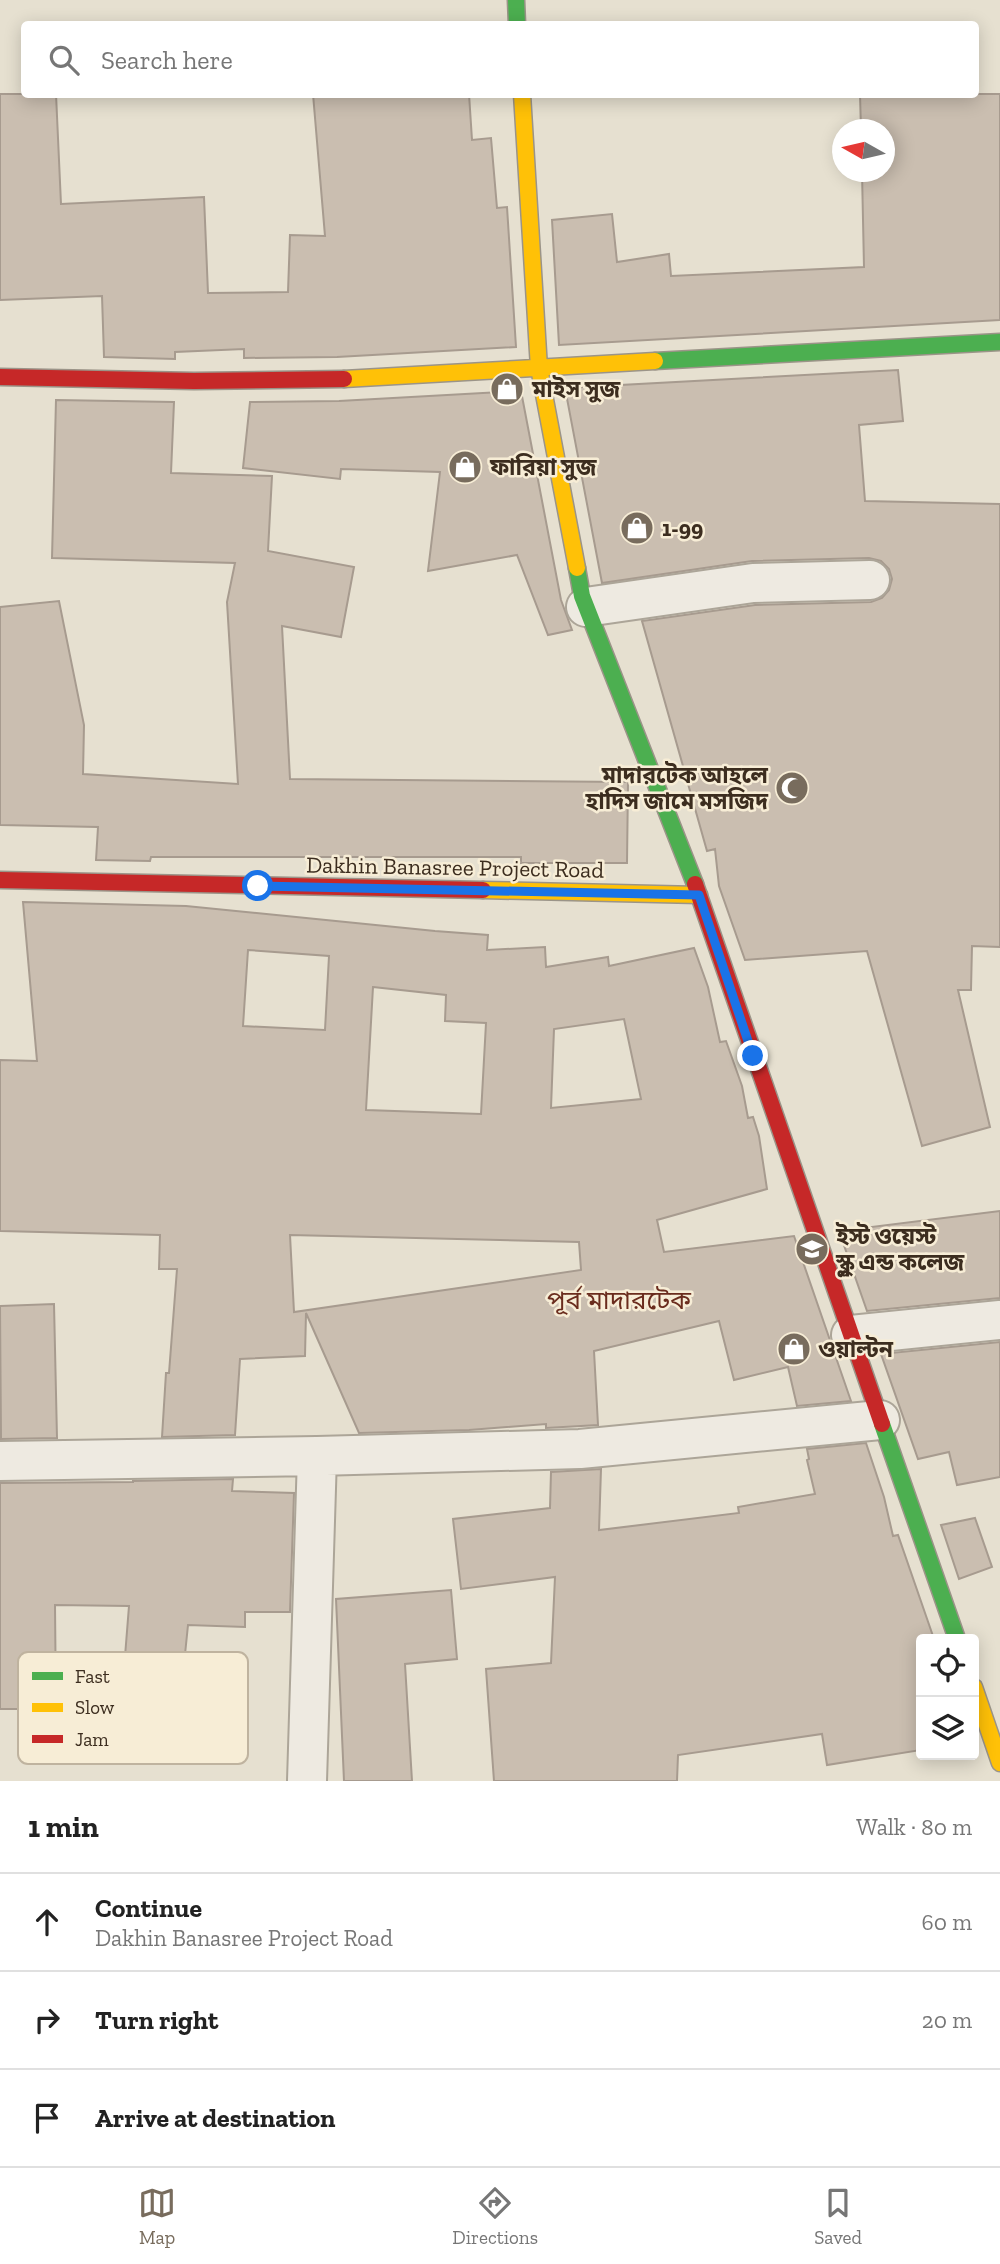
<!DOCTYPE html>
<meta charset="utf-8">
<style>
body{margin:0;font-family:"Zilla Slab","Noto Sans Bengali",serif;background:#f2f2f2;color:#222}
.controls{position:absolute;right:21px;bottom:21px;display:grid;overflow:hidden;border-radius:7px;box-shadow:0 4px 18px #0003}
.controls button{width:63px;height:63px;display:grid;place-items:center;padding:0;border:0;border-bottom:2px solid #e0e0e0;background:#fff;color:#222;font:35px sans-serif}
.compass{position:absolute;left:832px;top:119px;width:63px;height:63px;border-radius:50%;background:#fff;box-shadow:0 4px 18px #0003;rotate:278deg}
.stop{position:absolute;width:21px;height:21px;margin:-16px;border:5px solid #1a73e8;border-radius:50%;background:#fff}
.stop.end{background:#1a73e8;border-color:#fff;box-shadow:0 2px 7px #0008}
.list{margin:0;padding:0;list-style:none}
h2{display:flex;justify-content:space-between;align-items:center;height:91px;margin:0;padding:0 28px;font-size:30px}
h2 small{font-size:23px;font-weight:400;color:#767676}
.list li{display:grid;grid-template-columns:46px 1fr auto;gap:21px;align-items:center;box-sizing:border-box;height:98px;padding:0 28px;border-top:2px solid #e0e0e0}
.list b{display:block;font-size:26px;white-space:nowrap}
.list p{margin:0;font-size:23px;white-space:nowrap;color:#767676}
.list em{font-size:23px;font-style:normal;color:#767676}
.icon{flex:none;width:38px;height:38px;fill:none;stroke:currentColor;stroke-width:2;stroke-linecap:round;stroke-linejoin:round}
.map{position:relative;flex:none;width:1000px;height:1781px;overflow:hidden}
.search{position:absolute;background:#fff;box-shadow:0 4px 18px #0003;left:21px;right:21px;top:21px;height:77px;display:flex;align-items:center;gap:18px;box-sizing:border-box;padding:0 24px;border-radius:7px;color:#767676;font-size:26px}
.sheet{height:385px;background:#fff}
nav{display:flex;justify-content:space-around;align-items:center;box-sizing:border-box;height:98px;border-top:2px solid #e0e0e0;background:#fff;font-size:19px;color:#767676}
nav a{display:grid;justify-items:center;gap:4px}
nav .on{color:#786c5d}
.map>svg:first-child{display:block}
</style>
<div class="map">
<svg width="1000" height="1781" viewBox="0 0 1000 1781">
<rect width="100%" height="100%" fill="#e6e0d0"/>
<path fill="#cabeb0" stroke="#a79b8f" stroke-width="2" fill-rule="evenodd" d="M 0,94 L 56,94 L 61,204 L 204,197 L 208,293 L 288,292 L 290,235 L 325,236 L 313,94 L 469,94 L 472,140 L 491,138 L 497,208 L 507,207 L 516,347 L 337,357 L 244,358 L 244,349 L 175,352 L 175,359 L 104,357 L 102,296 L 0,300 Z
M 860,94 L 1000,94 L 1000,320 L 559,345 L 552,220 L 612,214 L 617,262 L 669,254 L 671,276 L 864,267 L 862,172 L 885,172 L 885,130 L 861,130 Z
M 898,370 L 903,421 L 859,425 L 865,501 L 1000,504 L 1000,947 L 972,946 L 971,990 L 958,990 L 990,1127 L 922,1146 L 867,951 L 745,960 L 719,886 L 715,849 L 707,851 L 642,621 L 755,605 L 871,602 L 882,598 L 889,590 L 892,579 L 889,569 L 881,561 L 869,558 L 752,561 L 602,583 L 565,388 Z
M 521,391 L 561,600 L 572,630 L 548,635 L 517,555 L 428,571 L 440,472 L 341,469 L 340,479 L 243,468 L 250,402 L 339,401 Z
M 56,400 L 174,402 L 171,473 L 272,476 L 268,551 L 354,567 L 341,637 L 282,626 L 290,779 L 628,782 L 627,863 L 521,863 L 521,857 L 151,857 L 150,861 L 96,860 L 98,827 L 0,825 L 0,607 L 59,601 L 84,725 L 83,774 L 238,784 L 227,602 L 235,563 L 52,558 Z
M 23,902 L 186,906 L 435,931 L 488,935 L 487,950 L 545,947 L 546,967 L 608,957 L 609,966 L 694,948 L 708,987 L 720,1042 L 726,1041 L 742,1086 L 748,1118 L 753,1117 L 759,1136 L 767,1189 L 657,1220 L 664,1252 L 794,1236 L 851,1401 L 797,1406 L 788,1367 L 734,1380 L 719,1321 L 594,1351 L 598,1425 L 546,1428 L 546,1424 L 469,1430 L 359,1433 L 306,1313 L 305,1356 L 240,1359 L 235,1435 L 162,1437 L 166,1373 L 169,1373 L 177,1269 L 159,1269 L 160,1235 L 0,1231 L 0,1060 L 37,1061 ZM 248,950 L 329,956 L 325,1030 L 243,1026 ZM 373,987 L 446,995 L 445,1021 L 486,1023 L 481,1114 L 366,1110 ZM 624,1019 L 641,1099 L 551,1108 L 554,1029 ZM 290,1235 L 579,1242 L 581,1270 L 294,1312 Z
M 1000,1211 L 1000,1298 L 867,1311 L 839,1231 Z
M 54,1304 L 57,1438 L 1,1439 L 0,1306 Z
M 1000,1342 L 1000,1477 L 957,1485 L 949,1452 L 918,1459 L 881,1354 Z
M 866,1443 L 884,1497 L 893,1536 L 898,1535 L 934,1639 L 921,1639 L 921,1750 L 827,1765 L 822,1734 L 678,1755 L 677,1781 L 494,1781 L 486,1669 L 551,1663 L 555,1577 L 461,1589 L 453,1519 L 550,1508 L 551,1472 L 601,1469 L 599,1530 L 739,1513 L 738,1507 L 815,1494 L 807,1460 L 809,1459 L 807,1449 Z
M 233,1479 L 232,1491 L 294,1493 L 290,1612 L 245,1612 L 245,1627 L 188,1625 L 183,1674 L 124,1669 L 129,1606 L 55,1605 L 56,1709 L 0,1709 L 0,1483 L 133,1482 L 133,1481 Z
M 975,1518 L 992,1567 L 959,1579 L 941,1525 Z
M 451,1590 L 457,1659 L 405,1664 L 412,1781 L 344,1781 L 336,1599 Z"/>
<g fill="none" stroke-linecap="round" stroke-linejoin="round">
<defs>
<path id="street" d="M 586,607 L 753,583 L 870,580
M 851,1335 L 1000,1320
M 0,1461 L 317,1456 L 580,1449 L 880,1420
M 307,1781 L 317,1456"/>
<path id="fast" d="M 516,0 L 517,24
M 655,361 L 1000,342
M 577,568 L 582,596 L 695,884
M 882,1424 L 957,1639"/>
<path id="slow" d="M 522,94 L 539,368 L 577,568
M 344,379 L 655,361
M 483,890 L 699,895
M 974,1687 L 1000,1763"/>
<path id="jam" d="M 0,377 L 194,381 L 344,379
M 0,880 L 483,890
M 695,884 L 882,1424"/>
</defs>
<use href="#street" stroke="#aca598" stroke-width="42"/>
<use href="#fast" stroke="#9b9488" stroke-width="19"/>
<use href="#slow" stroke="#9b9488" stroke-width="19"/>
<use href="#jam" stroke="#9b9488" stroke-width="19"/>
<use href="#street" stroke="#eeeae1" stroke-width="38"/>
<use href="#fast" stroke="#4caf50" stroke-width="16"/>
<use href="#slow" stroke="#ffc107" stroke-width="16"/>
<use href="#jam" stroke="#c62828" stroke-width="16"/>
</g>
<g fill="none" stroke-linecap="round" stroke-linejoin="round">
<path stroke="#1a73e8" stroke-width="9" d="M 258,886 L 699,895 L 753,1056"/>
</g>
<defs>
<symbol id="shop-disc" viewBox="-11 -11 22 22"><circle r="9.5" fill="#786c5d" stroke="#f7edd6"/><path d="M-5-2.5h2.3a2.7 3.5 0 0 1 5.4 0H5L5.5 6h-11ZM-1.5-2.5h3a1.5 2.3 0 0 0-3 0Z" fill="#fff"/></symbol>
<symbol id="mosque-disc" viewBox="-11 -11 22 22"><circle r="9.5" fill="#786c5d" stroke="#f7edd6"/><path d="M3.5-4.9A6 6 0 1 0 3.5 4.9A5 5 0 1 1 3.5-4.9Z" fill="#fff"/></symbol>
<symbol id="school-disc" viewBox="-11 -11 22 22"><circle r="9.5" fill="#786c5d" stroke="#f7edd6"/><path d="M0-5L7-2L0 1L-7-2ZM-4 1L0 2.5L4 1V4Q0 6-4 4Z" fill="#fff"/></symbol>
</defs>
<g fill-rule="evenodd">
<use href="#shop-disc" x="488" y="370" width="38" height="38"/>
<use href="#shop-disc" x="446" y="448" width="38" height="38"/>
<use href="#shop-disc" x="618" y="509" width="38" height="38"/>
<use href="#mosque-disc" x="773" y="769" width="38" height="38"/>
<use href="#school-disc" x="793" y="1230" width="38" height="38"/>
<use href="#shop-disc" x="775" y="1330" width="38" height="38"/>
</g>
<g text-anchor="middle" stroke-width="5" stroke-linejoin="round" paint-order="stroke">
<g font-size="23" font-weight="bold" fill="#3c2d1f" stroke="#f7edd6" text-anchor="start">
<text x="532" y="397">মাইস সুজ</text>
<text x="490" y="475">ফারিয়া সুজ</text>
<text x="662" y="536">1-99</text>
<text x="768" y="783" text-anchor="end">মাদারটেক আহলে<tspan x="768" dy="26">হাদিস জামে মসজিদ</tspan></text>
<text x="836" y="1244">ইস্ট ওয়েস্ট<tspan x="836" dy="26">স্কুল এন্ড কলেজ</tspan></text>
<text x="818" y="1357">ওয়াল্টন</text>
</g>
<g font-size="23" fill="#3c2d1f" stroke="#f7edd6">
<text transform="translate(455 867) rotate(1)" y="8">Dakhin Banasree Project Road</text>
</g>
<g font-size="26" fill="#6a2c1d" stroke="#f7edd6">
<text x="619" y="1309">পূর্ব মাদারটেক</text>
</g>
</g>
<rect x="18" y="1652" width="230" height="112" rx="10" fill="#f7edd6" stroke="#bfb39f" stroke-width="2"/>
<rect x="32" y="1672" width="31" height="8" fill="#4caf50"/>
<rect x="32" y="1703" width="31" height="9" fill="#ffc107"/>
<rect x="32" y="1735" width="31" height="8" fill="#c62828"/>
<g font-size="19" fill="#3c2d1f">
<text x="75" y="1683">Fast</text>
<text x="75" y="1714">Slow</text>
<text x="75" y="1746">Jam</text>
</g>
</svg>
<div class="controls">
<button><svg class="icon" aria-label="locate" viewBox="0 0 24 24"><circle cx="12" cy="12" r="6"/><path d="M12 2v4M12 18v4M2 12h4M18 12h4"/></svg></button>
<button><svg class="icon" aria-label="layers" viewBox="0 0 24 24"><path d="M12 4l9 5-9 5-9-5zM3 14l9 5 9-5"/></svg></button>
</div>
<svg class="compass" viewBox="-18 -18 36 36"><path d="M0-13l5 13h-10z" fill="#e53935"/><path d="M0 13l5-13h-10z" fill="#767676"/></svg>
<div class="stop" style="left:258px;top:886px"></div>
<div class="stop end" style="left:753px;top:1056px"></div>
<div class="search"><svg class="icon" aria-label="search" viewBox="0 0 24 24"><circle cx="10" cy="10" r="6"/><path d="M15 15l6 6"/></svg>Search here</div>
</div>
<section class="sheet">
<h2>1 min<small>Walk · 80 m</small></h2>
<ul class="list">
<li><svg class="icon" aria-label="ahead" viewBox="0 0 24 24"><path d="M12 20V5M6 11l6-6 6 6"/></svg><div><b>Continue</b><p>Dakhin Banasree Project Road</p></div><em>60 m</em></li>
<li><svg class="icon" aria-label="right" viewBox="0 0 24 24"><path d="M7 20v-9h11M14 6l5 5-5 5"/></svg><div><b>Turn right</b></div><em>20 m</em></li>
<li><svg class="icon" aria-label="arrive" viewBox="0 0 24 24"><path d="M6 21V4h12l-3 4 3 4H6"/></svg><div><b>Arrive at destination</b></div></li>
</ul>
</section>
<nav>
<a class="on"><svg class="icon" aria-label="map" viewBox="0 0 24 24"><path d="M3 6l6-2 6 2 6-2v14l-6 2-6-2-6 2zM9 4v14M15 6v14"/></svg>Map</a>
<a><svg class="icon" aria-label="directions" viewBox="0 0 24 24"><path d="M12 3l9 9-9 9-9-9zM9 14v-3h6M13 9l2 2-2 2"/></svg>Directions</a>
<a><svg class="icon" aria-label="saved" viewBox="0 0 24 24"><path d="M7 4h10v16l-5-4-5 4z"/></svg>Saved</a>
</nav>
